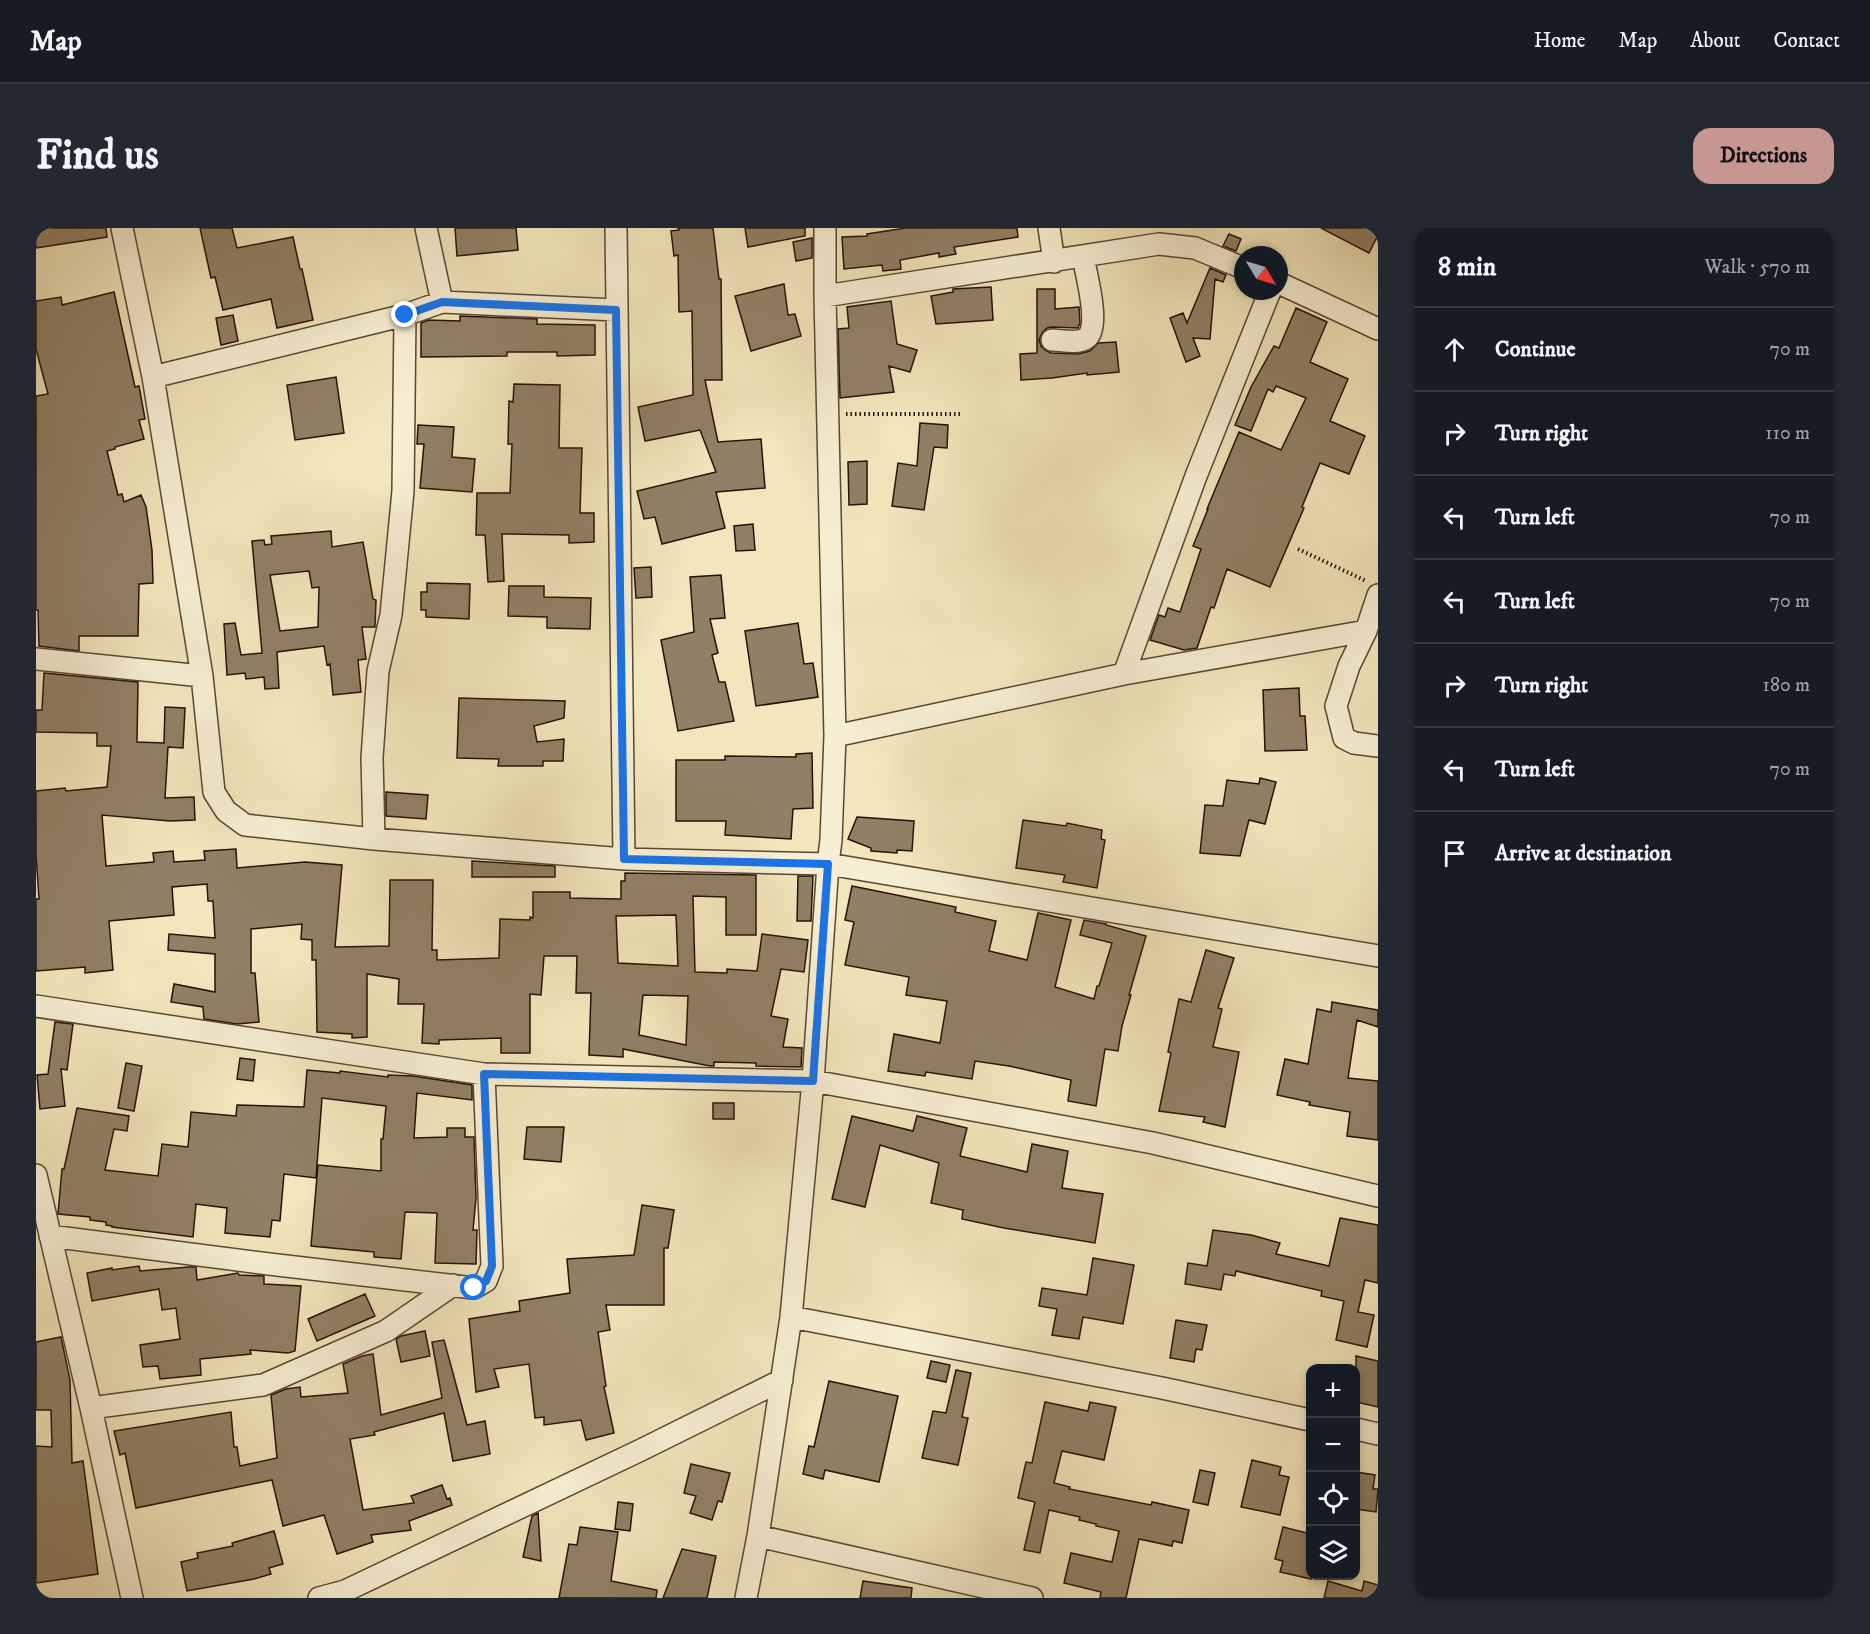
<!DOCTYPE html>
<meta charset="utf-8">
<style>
body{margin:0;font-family:"IM FELL DW Pica",serif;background:#242831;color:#f1f3f6}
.controls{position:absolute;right:18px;bottom:18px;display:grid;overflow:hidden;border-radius:12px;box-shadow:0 3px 9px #0003}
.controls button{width:54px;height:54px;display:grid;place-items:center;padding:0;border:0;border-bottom:2px solid #363941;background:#171b24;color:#f1f3f6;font:30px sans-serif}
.compass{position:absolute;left:1198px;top:18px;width:54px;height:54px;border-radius:50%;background:#171b24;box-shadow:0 3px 9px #0003;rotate:128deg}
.stop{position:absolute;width:18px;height:18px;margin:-14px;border:4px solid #1a73e8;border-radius:50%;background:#fff}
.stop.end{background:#1a73e8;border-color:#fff;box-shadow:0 2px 6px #0008}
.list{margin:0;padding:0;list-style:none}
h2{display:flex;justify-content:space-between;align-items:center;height:78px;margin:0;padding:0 24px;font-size:26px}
h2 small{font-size:20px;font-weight:400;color:#9ea1a6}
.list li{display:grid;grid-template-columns:39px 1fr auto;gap:18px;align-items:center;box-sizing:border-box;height:84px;padding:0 24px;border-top:2px solid #363941}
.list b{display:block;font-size:22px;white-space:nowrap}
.list em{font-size:20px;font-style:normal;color:#9ea1a6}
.icon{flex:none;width:33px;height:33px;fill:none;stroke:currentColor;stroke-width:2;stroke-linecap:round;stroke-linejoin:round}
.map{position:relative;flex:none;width:1342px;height:1370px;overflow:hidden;border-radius:18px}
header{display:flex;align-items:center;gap:36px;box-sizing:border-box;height:84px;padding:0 30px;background:#171b24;border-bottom:2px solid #363941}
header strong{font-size:28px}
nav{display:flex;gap:33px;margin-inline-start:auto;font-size:21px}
.intro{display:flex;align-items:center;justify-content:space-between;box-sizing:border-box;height:144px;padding:0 36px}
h1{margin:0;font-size:42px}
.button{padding:15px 27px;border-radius:18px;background:#c59692;color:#111;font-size:21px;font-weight:700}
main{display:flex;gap:36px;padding:0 36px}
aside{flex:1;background:#171b24;border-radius:18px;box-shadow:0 3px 9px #0003}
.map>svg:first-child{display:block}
</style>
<header>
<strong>Map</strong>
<nav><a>Home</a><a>Map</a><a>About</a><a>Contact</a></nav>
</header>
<div class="intro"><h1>Find us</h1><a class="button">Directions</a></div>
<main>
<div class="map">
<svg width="1342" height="1370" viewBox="0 0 1342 1370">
<rect width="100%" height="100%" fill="#f2e6bc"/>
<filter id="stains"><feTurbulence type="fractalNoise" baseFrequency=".00333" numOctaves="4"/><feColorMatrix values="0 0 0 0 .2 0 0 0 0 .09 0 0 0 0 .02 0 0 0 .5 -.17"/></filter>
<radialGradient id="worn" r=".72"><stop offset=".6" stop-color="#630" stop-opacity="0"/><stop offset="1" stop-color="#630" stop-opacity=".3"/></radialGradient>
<path fill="#918065" stroke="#271106" stroke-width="1.5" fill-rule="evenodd" d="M 0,0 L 70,0 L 71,9 L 0,20 Z
M 164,0 L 196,0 L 201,20 L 257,9 L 264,41 L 266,41 L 277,92 L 241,100 L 235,71 L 187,82 L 179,49 L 175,50 Z
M 419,0 L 480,0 L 482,22 L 421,28 Z
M 642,0 L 677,0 L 683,51 L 685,51 L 686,152 L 669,152 L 682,214 L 725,211 L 729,260 L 680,264 L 689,300 L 626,316 L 619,289 L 608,291 L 601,263 L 680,244 L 664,202 L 609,213 L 602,179 L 657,167 L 656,83 L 643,84 L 642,27 L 638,28 L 635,3 L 643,2 Z
M 709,0 L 769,0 L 769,8 L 712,19 Z
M 870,0 L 981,0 L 982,9 L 918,19 L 920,26 L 903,29 L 903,25 L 864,32 L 865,41 L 847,43 L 846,37 L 808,41 L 806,9 L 831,8 L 831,6 Z
M 1285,0 L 1342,0 L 1342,7 L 1333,25 Z
M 1193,6 L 1205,11 L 1200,23 L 1187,18 Z
M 776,10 L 776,30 L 760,33 L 757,14 Z
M 1174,40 L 1190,47 L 1187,54 L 1179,51 L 1174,111 L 1157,110 L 1164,128 L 1150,134 L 1134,90 L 1147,85 L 1151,95 Z
M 748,56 L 752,87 L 759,86 L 765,108 L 715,123 L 699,68 Z
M 955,59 L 957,92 L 900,96 L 895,68 L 917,64 L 917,61 Z
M 1001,61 L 1019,61 L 1019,81 L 1043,79 L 1044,95 L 1042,100 L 1016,99 L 1011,100 L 1006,105 L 1003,112 L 1005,118 L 1009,122 L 1015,125 L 1042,126 L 1054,123 L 1062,115 L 1080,114 L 1083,144 L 1051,147 L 1051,145 L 1016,150 L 985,152 L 984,126 L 1001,125 Z
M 78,64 L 99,159 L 103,158 L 109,191 L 103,192 L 108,211 L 79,219 L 79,221 L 71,223 L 82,267 L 86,266 L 88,274 L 105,267 L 110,279 L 116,322 L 117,355 L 103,356 L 102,408 L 43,408 L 43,423 L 3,418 L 2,382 L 0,382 L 0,168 L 12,166 L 0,121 L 0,73 L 25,69 L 26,77 Z
M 855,73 L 861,116 L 881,122 L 874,144 L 853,138 L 858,164 L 804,170 L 802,101 L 813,100 L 811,79 Z
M 1260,80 L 1291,94 L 1274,134 L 1312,151 L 1294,193 L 1329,208 L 1313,246 L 1284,235 L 1266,279 L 1268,280 L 1234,359 L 1191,341 L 1178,380 L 1175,379 L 1161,420 L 1148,422 L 1114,412 L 1123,387 L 1129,389 L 1132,380 L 1144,384 L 1165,321 L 1157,318 L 1172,281 L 1171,281 L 1203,204 L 1245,222 L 1270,170 L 1240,158 L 1237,164 L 1232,161 L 1215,203 L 1199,197 L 1215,159 L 1238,118 L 1243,120 Z
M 197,87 L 202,113 L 185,117 L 180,90 Z
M 424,88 L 501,91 L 501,96 L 559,97 L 559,127 L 521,128 L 521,124 L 471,124 L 471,128 L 385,129 L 385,95 L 392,92 L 424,93 Z
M 300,149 L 308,205 L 259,212 L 251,157 Z
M 478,156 L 524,157 L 523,220 L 546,220 L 544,285 L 558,285 L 558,314 L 533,315 L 533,307 L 466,306 L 468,353 L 452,354 L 449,307 L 440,307 L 441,265 L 474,265 L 476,216 L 472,216 L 473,173 L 477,174 Z
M 884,195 L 912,197 L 911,220 L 898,219 L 888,282 L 856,278 L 862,235 L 881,238 Z
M 382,197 L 418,199 L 416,229 L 439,231 L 436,264 L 384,260 L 388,216 L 381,216 Z
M 831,233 L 831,276 L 813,277 L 812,234 Z
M 717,296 L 719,322 L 700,323 L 698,298 Z
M 295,303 L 296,319 L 327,314 L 337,371 L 340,372 L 339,399 L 326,399 L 330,431 L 322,432 L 325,464 L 297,467 L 294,436 L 291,437 L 288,418 L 241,424 L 243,460 L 229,461 L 228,449 L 210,451 L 209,445 L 191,447 L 188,396 L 199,395 L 205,427 L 226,425 L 216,313 L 228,312 L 229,317 L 236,316 L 235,308 ZM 273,343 L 276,360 L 283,359 L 282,399 L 244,403 L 234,347 Z
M 615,339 L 616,369 L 600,370 L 598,340 Z
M 685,347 L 689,390 L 674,391 L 682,425 L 676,427 L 683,454 L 689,454 L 698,493 L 642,503 L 625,412 L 658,404 L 654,349 Z
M 391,355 L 434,356 L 433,391 L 390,389 L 390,382 L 385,382 L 385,364 L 391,364 Z
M 473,358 L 508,358 L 508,369 L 555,370 L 554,401 L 511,400 L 511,389 L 472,388 Z
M 762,395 L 768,436 L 777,435 L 782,469 L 720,478 L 709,403 Z
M 8,445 L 102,454 L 101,514 L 128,515 L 129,479 L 149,480 L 147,520 L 132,519 L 129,570 L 158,569 L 159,592 L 134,593 L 66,587 L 70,638 L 118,634 L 117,625 L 137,623 L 138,634 L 169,632 L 168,623 L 200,621 L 201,640 L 269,634 L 306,637 L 299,719 L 353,718 L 354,652 L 397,652 L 396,722 L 401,722 L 401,732 L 463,730 L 464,691 L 494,692 L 494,689 L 497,690 L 497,664 L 534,664 L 534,670 L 585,671 L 585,653 L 589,653 L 589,645 L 720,647 L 720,707 L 690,707 L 690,669 L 657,668 L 659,744 L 691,745 L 691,741 L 721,743 L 726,706 L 772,712 L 768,744 L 745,741 L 735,788 L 752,791 L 747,819 L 766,820 L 765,839 L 720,838 L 720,835 L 678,834 L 678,838 L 674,838 L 587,821 L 587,829 L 553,827 L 555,765 L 540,765 L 541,728 L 508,728 L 505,767 L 494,766 L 494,825 L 465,825 L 465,810 L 403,812 L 403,816 L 386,815 L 388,776 L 362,776 L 363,751 L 331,746 L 331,809 L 316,810 L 316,806 L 281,804 L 280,732 L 276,732 L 276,712 L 265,711 L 266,696 L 215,701 L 215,745 L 219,745 L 223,794 L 201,796 L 168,791 L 167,779 L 135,774 L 138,756 L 179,764 L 179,726 L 132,722 L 133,706 L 179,710 L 177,673 L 172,673 L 171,656 L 136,659 L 138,687 L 73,693 L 77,742 L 49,745 L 49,739 L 0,743 L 0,671 L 3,671 L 0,627 L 0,563 L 29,560 L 30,563 L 71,559 L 75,518 L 61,518 L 61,505 L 0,504 L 0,482 L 6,482 ZM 640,687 L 642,738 L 582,735 L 580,688 ZM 607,767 L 652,768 L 650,817 L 603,807 Z
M 1263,460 L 1264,488 L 1269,488 L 1271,522 L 1229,523 L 1227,462 Z
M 423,470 L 529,473 L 528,490 L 498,498 L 501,514 L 528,511 L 527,533 L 507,533 L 507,538 L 462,538 L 463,531 L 421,530 Z
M 776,525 L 777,580 L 757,581 L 755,611 L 689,607 L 690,593 L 640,593 L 640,532 L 689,532 L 689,528 L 760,529 L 760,526 Z
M 1224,550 L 1240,554 L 1229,596 L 1213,592 L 1204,628 L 1164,625 L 1169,577 L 1187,578 L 1191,552 L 1223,556 Z
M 350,564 L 392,567 L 390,591 L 350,588 Z
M 821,589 L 878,593 L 876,623 L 861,622 L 861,625 L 835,623 L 835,620 L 812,611 Z
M 987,592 L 1030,598 L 1031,595 L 1066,602 L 1065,611 L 1069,612 L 1061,660 L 1027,654 L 1029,647 L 980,640 Z
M 436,633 L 519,638 L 519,649 L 436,649 Z
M 762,648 L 777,648 L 775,693 L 761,693 Z
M 816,658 L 920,679 L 919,684 L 960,693 L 953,723 L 991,732 L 1002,685 L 1035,692 L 1019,759 L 1058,771 L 1061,758 L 1063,758 L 1076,715 L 1044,707 L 1048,692 L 1070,696 L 1070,697 L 1110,708 L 1093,767 L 1095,767 L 1086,798 L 1082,823 L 1069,821 L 1060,878 L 1032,873 L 1035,852 L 973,838 L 939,833 L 936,851 L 890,844 L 889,848 L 852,843 L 858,806 L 904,815 L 911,773 L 870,767 L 873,749 L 809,737 L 818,694 L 809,692 Z
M 1170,722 L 1198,730 L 1182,780 L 1186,781 L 1177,819 L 1203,824 L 1189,899 L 1167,894 L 1169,889 L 1123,883 L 1135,825 L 1132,824 L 1143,771 L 1155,774 Z
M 1296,774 L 1342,782 L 1342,799 L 1321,792 L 1312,850 L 1342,853 L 1342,912 L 1311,908 L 1314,884 L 1273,877 L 1274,874 L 1241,867 L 1249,831 L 1272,836 L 1281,781 L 1295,784 Z
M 19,794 L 37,796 L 31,842 L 25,841 L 29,878 L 4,881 L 1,847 L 12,846 Z
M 204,830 L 219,832 L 217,853 L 201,851 Z
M 90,835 L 106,838 L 98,883 L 82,880 Z
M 271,842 L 304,845 L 304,843 L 352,849 L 352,847 L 377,848 L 436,857 L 436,872 L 381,865 L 378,910 L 411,909 L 411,900 L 429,900 L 429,909 L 438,909 L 440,970 L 437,1002 L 441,1002 L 440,1036 L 399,1035 L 401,985 L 369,984 L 365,1031 L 338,1029 L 338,1024 L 275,1018 L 282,937 L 345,943 L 345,911 L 347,911 L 350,878 L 286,870 L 280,950 L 248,946 L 244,993 L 236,992 L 234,1009 L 189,1005 L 191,980 L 160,976 L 157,1009 L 76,999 L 76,998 L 70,997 L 70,994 L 54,992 L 54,989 L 22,986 L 26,941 L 28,941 L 41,880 L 93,888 L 91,903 L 78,901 L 69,942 L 122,948 L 126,916 L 152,919 L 155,884 L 200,888 L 201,877 L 268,879 Z
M 677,875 L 698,875 L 698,891 L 677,891 Z
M 816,888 L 877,903 L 881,888 L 931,900 L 924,928 L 991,944 L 996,916 L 1032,923 L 1026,960 L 1067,966 L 1059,1015 L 968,1000 L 926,991 L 927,982 L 895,975 L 903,935 L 844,917 L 829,979 L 796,971 Z
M 491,899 L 528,899 L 525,934 L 488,931 Z
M 606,977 L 638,982 L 632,1020 L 628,1020 L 628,1077 L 570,1077 L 574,1102 L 562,1104 L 570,1158 L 568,1159 L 578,1205 L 550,1212 L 545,1192 L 508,1197 L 508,1189 L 499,1190 L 493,1136 L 458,1141 L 463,1159 L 440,1164 L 433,1091 L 484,1083 L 483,1073 L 534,1065 L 531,1031 L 598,1027 Z
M 1304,990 L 1342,997 L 1342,1055 L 1329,1052 L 1322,1084 L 1338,1087 L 1331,1119 L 1300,1112 L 1308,1073 L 1285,1068 L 1286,1063 L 1200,1043 L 1199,1048 L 1188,1046 L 1185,1062 L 1149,1056 L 1152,1035 L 1171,1038 L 1177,1002 L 1215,1007 L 1244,1015 L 1240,1026 L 1293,1038 Z
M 1057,1030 L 1098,1037 L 1087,1096 L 1047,1089 L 1043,1111 L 1016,1107 L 1021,1081 L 1003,1078 L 1006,1060 L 1051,1067 Z
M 103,1038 L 104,1043 L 153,1039 L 160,1039 L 161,1052 L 202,1045 L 203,1047 L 228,1048 L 228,1056 L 265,1058 L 259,1123 L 252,1125 L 214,1122 L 215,1126 L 164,1131 L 165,1147 L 124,1151 L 122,1138 L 107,1139 L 104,1117 L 144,1111 L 140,1080 L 126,1082 L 123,1061 L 56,1073 L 51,1045 L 76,1040 L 76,1042 Z
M 329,1066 L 339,1088 L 281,1113 L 272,1091 Z
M 1140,1092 L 1171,1097 L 1166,1122 L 1160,1121 L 1158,1134 L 1134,1130 Z
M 389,1103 L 394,1128 L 365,1134 L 360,1111 L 365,1108 Z
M 25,1109 L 34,1152 L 36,1235 L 47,1233 L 62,1346 L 0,1355 L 0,1218 L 16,1219 L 15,1182 L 0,1182 L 0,1114 Z
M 408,1112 L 431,1197 L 449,1193 L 454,1226 L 417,1233 L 408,1185 L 338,1204 L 339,1207 L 314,1211 L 327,1282 L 378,1275 L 375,1268 L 406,1257 L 411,1271 L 414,1270 L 416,1277 L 373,1293 L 375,1302 L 335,1307 L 337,1314 L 301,1326 L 288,1287 L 247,1298 L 236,1252 L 100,1280 L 89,1225 L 84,1227 L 78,1203 L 195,1184 L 198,1219 L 201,1219 L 204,1238 L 241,1230 L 235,1167 L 250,1161 L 264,1159 L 265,1169 L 312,1165 L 307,1136 L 326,1128 L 337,1126 L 345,1187 L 406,1170 L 396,1114 Z
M 1320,1128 L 1342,1133 L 1342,1179 L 1320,1174 Z
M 895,1133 L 914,1137 L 910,1154 L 891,1150 Z
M 920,1142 L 935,1145 L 926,1189 L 932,1190 L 922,1237 L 886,1230 L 897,1183 L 910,1185 Z
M 793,1153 L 862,1168 L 843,1254 L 789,1242 L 787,1251 L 767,1246 L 773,1218 L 778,1219 Z
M 1009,1174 L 1052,1183 L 1054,1174 L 1080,1179 L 1068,1232 L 1026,1223 L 1018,1255 L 1034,1259 L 1033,1261 L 1115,1277 L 1116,1274 L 1153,1282 L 1146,1315 L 1137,1313 L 1136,1318 L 1103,1311 L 1090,1370 L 1064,1370 L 1065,1364 L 1028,1355 L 1035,1325 L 1076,1334 L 1083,1303 L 1060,1298 L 1060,1296 L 1043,1292 L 1044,1289 L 1013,1282 L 1004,1325 L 988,1322 L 999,1274 L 982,1270 L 990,1234 L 996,1235 Z
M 1216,1232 L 1245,1239 L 1243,1247 L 1253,1249 L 1244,1287 L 1205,1279 Z
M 655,1236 L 694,1245 L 686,1274 L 682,1273 L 676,1292 L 654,1285 L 660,1268 L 648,1265 Z
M 1164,1242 L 1179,1245 L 1172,1277 L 1157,1274 Z
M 1320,1244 L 1339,1247 L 1337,1261 L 1342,1261 L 1340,1284 L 1320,1281 Z
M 582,1274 L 597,1276 L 594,1303 L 579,1301 Z
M 502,1285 L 505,1333 L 487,1329 L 496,1288 Z
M 544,1299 L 582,1304 L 575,1353 L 621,1362 L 620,1370 L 523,1370 L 533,1316 L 541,1317 Z
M 1247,1299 L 1275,1306 L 1275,1351 L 1244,1344 L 1247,1333 L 1239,1331 Z
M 238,1303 L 247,1336 L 233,1340 L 235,1346 L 218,1351 L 151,1363 L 145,1334 L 162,1330 L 161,1325 L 197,1318 L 196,1315 Z
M 646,1321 L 680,1328 L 671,1370 L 627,1370 Z
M 827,1353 L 876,1360 L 875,1370 L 824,1370 Z
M 1292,1353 L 1326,1363 L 1328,1353 L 1342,1357 L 1342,1370 L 1288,1370 Z"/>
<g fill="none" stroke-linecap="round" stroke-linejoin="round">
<defs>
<path id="minor" d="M 86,0 L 117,149 L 166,448 L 178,564 L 190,583 L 209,597 L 338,611 L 588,631 L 792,636 L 777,853 L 755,1089 L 722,1308 L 710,1370
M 390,0 L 406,74
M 580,0 L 588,631
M 789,0 L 789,68 L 799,508 L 795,612 L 792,636 L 1342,728
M 1013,0 L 1018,34
M 1243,55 L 1342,101
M 789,68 L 1123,16 L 1159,20 L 1207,40
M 1016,112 C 1025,112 1040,116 1049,111 C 1066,103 1050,45 1047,29
M 117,149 L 369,87 L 406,74 L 580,82
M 1342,367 L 1330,403 L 1313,438 L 1300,478 L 1308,510 L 1318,515 L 1342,518
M 0,431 L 166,448
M 1088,446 L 1160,248 L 1234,63
M 799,508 L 1088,446 L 1330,403
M 338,611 L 336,530 L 342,443 L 355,387 L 367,263 L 369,87
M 0,778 L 448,846 L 777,853 L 1117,915 L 1342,968
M 0,947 L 55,1180 L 96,1370
M 14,1008 L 233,1036 L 438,1060 L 450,1053 L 456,1038 L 448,846
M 755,1089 L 1126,1160 L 1274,1192
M 55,1180 L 227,1157 L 350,1103 L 417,1057
M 1320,1201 L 1342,1206
M 722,1308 L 996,1370
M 283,1370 L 309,1363 L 605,1222 L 746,1152"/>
</defs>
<use href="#minor" stroke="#5a4634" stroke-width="24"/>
<path stroke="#271106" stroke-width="4" stroke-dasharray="1.5 3" stroke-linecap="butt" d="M 810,186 L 925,186
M 1262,321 L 1330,353"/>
<use href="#minor" stroke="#f7efd3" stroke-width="21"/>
</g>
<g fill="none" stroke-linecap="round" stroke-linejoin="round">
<path stroke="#1a73e8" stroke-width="8" d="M 369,87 L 406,74 L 580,82 L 588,631 L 792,636 L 777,853 L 448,846 L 456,1038 L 450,1053 L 438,1060"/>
</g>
<rect width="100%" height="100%" filter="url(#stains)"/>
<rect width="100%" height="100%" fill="url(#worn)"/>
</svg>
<div class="controls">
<button>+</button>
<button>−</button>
<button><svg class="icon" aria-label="locate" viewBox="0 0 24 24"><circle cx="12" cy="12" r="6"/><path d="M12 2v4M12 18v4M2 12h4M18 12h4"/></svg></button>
<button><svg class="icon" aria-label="layers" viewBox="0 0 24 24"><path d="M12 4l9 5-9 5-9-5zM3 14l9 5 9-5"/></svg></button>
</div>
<svg class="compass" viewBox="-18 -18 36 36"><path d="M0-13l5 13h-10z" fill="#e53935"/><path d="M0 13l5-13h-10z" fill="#9ea1a6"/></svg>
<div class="stop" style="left:438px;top:1060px"></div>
<div class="stop end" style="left:369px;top:87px"></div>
</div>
<aside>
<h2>8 min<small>Walk · 570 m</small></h2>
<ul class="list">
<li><svg class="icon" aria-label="ahead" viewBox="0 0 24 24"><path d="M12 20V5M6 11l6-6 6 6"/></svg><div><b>Continue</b></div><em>70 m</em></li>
<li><svg class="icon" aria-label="right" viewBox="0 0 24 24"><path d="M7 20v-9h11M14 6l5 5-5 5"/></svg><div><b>Turn right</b></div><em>110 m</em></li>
<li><svg class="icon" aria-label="left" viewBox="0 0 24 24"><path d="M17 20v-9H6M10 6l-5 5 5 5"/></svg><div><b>Turn left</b></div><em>70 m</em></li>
<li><svg class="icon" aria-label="left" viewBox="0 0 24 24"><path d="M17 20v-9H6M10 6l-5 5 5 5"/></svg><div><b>Turn left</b></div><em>70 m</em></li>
<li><svg class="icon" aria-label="right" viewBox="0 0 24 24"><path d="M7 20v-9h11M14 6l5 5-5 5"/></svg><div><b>Turn right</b></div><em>180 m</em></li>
<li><svg class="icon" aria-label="left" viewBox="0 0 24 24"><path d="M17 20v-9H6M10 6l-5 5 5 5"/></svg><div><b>Turn left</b></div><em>70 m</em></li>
<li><svg class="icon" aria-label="arrive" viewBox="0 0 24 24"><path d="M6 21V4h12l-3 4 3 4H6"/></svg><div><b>Arrive at destination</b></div></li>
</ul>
</aside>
</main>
